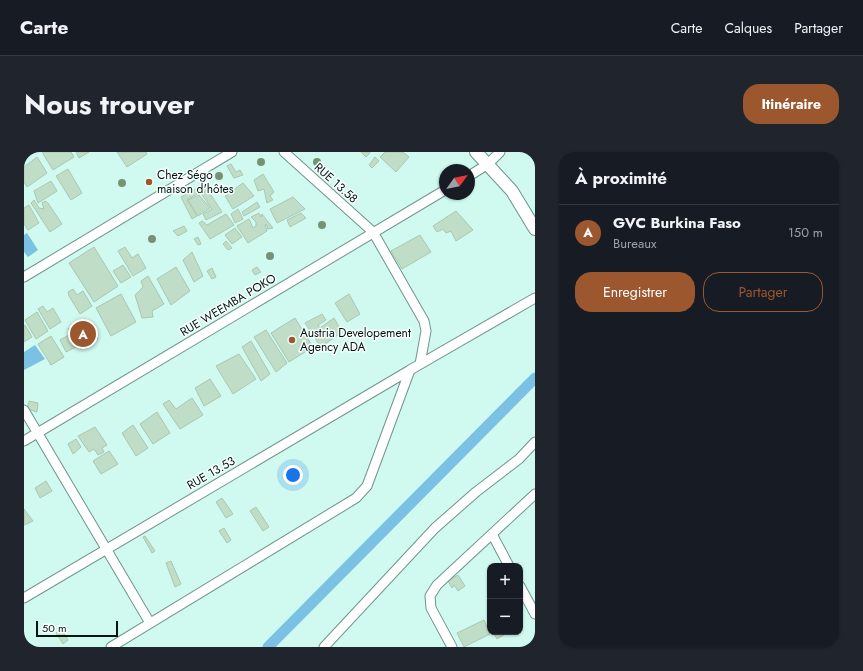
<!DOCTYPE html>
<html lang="fr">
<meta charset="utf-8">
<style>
body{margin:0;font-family:Jost,sans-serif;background:#20242c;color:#f1f3f6}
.controls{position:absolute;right:12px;bottom:12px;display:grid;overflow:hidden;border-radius:8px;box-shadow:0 1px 3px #0004}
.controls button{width:36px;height:36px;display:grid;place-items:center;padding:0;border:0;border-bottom:1px solid #363941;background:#171b24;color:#f1f3f6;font:20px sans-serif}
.compass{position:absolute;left:415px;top:12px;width:36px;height:36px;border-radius:50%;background:#171b24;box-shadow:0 1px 3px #0004;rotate:57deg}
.scale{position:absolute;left:12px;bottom:10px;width:82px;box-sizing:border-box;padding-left:4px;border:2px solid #051411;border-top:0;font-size:11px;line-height:14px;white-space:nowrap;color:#051411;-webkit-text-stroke:3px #f7fffd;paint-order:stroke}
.you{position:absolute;left:269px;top:323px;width:14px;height:14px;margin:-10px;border:3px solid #fff;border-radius:50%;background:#1a73e8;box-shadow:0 0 0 6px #1a73e833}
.badge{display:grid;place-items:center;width:26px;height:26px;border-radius:50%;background:#9d572e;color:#fff;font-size:13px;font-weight:700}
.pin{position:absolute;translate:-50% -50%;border:2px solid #fff;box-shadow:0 1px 4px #0006}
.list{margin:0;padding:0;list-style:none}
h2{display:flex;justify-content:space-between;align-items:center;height:52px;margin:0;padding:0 16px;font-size:17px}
h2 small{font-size:13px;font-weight:400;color:#9ea1a6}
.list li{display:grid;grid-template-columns:26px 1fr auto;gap:12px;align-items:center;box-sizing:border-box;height:56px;padding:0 16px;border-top:1px solid #363941}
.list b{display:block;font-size:15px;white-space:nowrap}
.list p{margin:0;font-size:13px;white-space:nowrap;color:#9ea1a6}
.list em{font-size:13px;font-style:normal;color:#9ea1a6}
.actions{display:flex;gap:8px;padding:12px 16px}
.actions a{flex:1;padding:9px 0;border:1px solid #9d572e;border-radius:16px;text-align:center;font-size:14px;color:#9d572e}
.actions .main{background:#9d572e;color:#fff}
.map{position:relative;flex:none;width:511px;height:495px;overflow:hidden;border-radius:16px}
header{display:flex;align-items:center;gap:24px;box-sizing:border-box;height:56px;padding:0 20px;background:#171b24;border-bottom:1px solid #363941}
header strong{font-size:19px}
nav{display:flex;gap:22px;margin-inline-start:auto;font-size:14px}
.intro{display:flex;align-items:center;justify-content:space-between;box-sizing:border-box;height:96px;padding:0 24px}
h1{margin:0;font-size:28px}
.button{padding:10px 18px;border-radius:16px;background:#9d572e;color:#fff;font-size:14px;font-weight:700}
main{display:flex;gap:24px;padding:0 24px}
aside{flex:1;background:#171b24;border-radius:16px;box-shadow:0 1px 3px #0004}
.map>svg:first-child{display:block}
</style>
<header>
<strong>Carte</strong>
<nav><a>Carte</a><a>Calques</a><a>Partager</a></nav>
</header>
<div class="intro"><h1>Nous trouver</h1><a class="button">Itinéraire</a></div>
<main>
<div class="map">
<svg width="511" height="495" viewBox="0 0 511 495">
<rect width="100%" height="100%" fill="#d0faf0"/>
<path fill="#7ac1e4" d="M 3,81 L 14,98 L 4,105 L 0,100 L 0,83 Z
M 11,193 L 21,207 L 0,218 L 0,200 Z"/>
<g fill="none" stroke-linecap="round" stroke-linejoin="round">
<path stroke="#7ac1e4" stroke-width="11" d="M 244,495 L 511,226"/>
</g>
<path fill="#c0dec7" stroke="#a9c7b1" d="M 18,0 L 47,0 L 50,5 L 29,18 Z
M 52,0 L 65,0 L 55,6 Z
M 93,0 L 122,0 L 123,2 L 103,15 Z
M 337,0 L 346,0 L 346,1 L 342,5 Z
M 361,0 L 379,0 L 385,5 L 372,20 L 356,5 Z
M 13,5 L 23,21 L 3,35 L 0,30 L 0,15 Z
M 351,5 L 355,9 L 348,16 L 345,13 Z
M 207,12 L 212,20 L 216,18 L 219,23 L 210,26 L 203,14 Z
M 44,17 L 58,41 L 47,48 L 32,24 Z
M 239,22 L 250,40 L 246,44 L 249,48 L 243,51 L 240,37 L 234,39 L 230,28 Z
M 27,29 L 33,39 L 14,51 L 10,39 Z
M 219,31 L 230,44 L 209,57 L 201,44 Z
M 180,32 L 198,60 L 182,68 L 179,62 L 188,57 L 176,40 L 163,48 L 173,64 L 168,67 L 157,45 Z
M 175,43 L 186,56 L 174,64 L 164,48 Z
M 269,45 L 281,57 L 253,71 L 246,57 Z
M 10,48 L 15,56 L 20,57 L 18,51 L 21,49 L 24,51 L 38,72 L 26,80 L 7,51 Z
M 233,50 L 236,55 L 220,64 L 218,60 Z
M 5,53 L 15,71 L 4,78 L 0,72 L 0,56 Z
M 214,57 L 219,67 L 211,71 L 207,62 Z
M 432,59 L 449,78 L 432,89 L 427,79 L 422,81 L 419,77 L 413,80 L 409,74 Z
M 235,61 L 237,65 L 238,62 L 249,76 L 244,77 L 242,72 L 241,73 L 243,79 L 224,91 L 213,74 L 225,67 L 229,76 L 232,74 L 232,70 L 227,65 Z
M 277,61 L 282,66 L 266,75 L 263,68 Z
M 202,62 L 210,73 L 186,87 L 175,71 L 178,69 L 183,73 Z
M 160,74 L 163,79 L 154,84 L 149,79 Z
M 211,76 L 218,85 L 208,92 L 201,83 Z
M 396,83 L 407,100 L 378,117 L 367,99 Z
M 174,85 L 177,92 L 174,93 L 170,87 Z
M 202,89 L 208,96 L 204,98 L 199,92 Z
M 70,95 L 94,134 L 70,150 L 45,111 Z
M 101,95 L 108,106 L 114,102 L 122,116 L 109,124 L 94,99 Z
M 168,100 L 179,124 L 170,130 L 159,108 Z
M 99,113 L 107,125 L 97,131 L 89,119 Z
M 152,115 L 166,139 L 147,153 L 133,127 Z
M 233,115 L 237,120 L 231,123 L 228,118 Z
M 188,116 L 192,125 L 188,127 L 183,119 Z
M 124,124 L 140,152 L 128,159 L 129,165 L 118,166 L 111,143 L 119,135 L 117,129 Z
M 49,137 L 53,143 L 59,139 L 68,154 L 56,162 L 45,144 L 44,140 Z
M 97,142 L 112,170 L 87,184 L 72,156 Z
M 325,142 L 336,162 L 323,170 L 311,151 Z
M 19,154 L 23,160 L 29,156 L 37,170 L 26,177 L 14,157 Z
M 13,160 L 24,179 L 12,187 L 1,168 Z
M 298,162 L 302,168 L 294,173 L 296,176 L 310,166 L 318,180 L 297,195 L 281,171 Z
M 271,166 L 289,195 L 265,210 L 247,181 Z
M 61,167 L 74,187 L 57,197 L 44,177 Z
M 1,173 L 8,185 L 0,190 L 0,174 Z
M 242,178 L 263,211 L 252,220 L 230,185 Z
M 45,183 L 52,195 L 42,200 L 36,188 Z
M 27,184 L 40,205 L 27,213 L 14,192 Z
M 227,189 L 246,222 L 237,229 L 218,195 Z
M 215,202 L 232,227 L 209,242 L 192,214 Z
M 186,227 L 197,244 L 180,254 L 171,236 Z
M 168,246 L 179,263 L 156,277 L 139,252 L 145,248 L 152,257 Z
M 5,249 L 14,251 L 13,260 L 3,257 Z
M 133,260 L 146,281 L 129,292 L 116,272 Z
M 109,273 L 124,296 L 112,304 L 98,281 Z
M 71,275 L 83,293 L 78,296 L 80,300 L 74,303 L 70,297 L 65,300 L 54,284 Z
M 52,287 L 57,295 L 49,302 L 44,292 Z
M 85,299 L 94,312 L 77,322 L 69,309 Z
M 22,329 L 28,339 L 16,346 L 11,336 Z
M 198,346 L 209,362 L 202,366 L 192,350 Z
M 232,355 L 245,375 L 239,379 L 226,359 Z
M 0,357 L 9,369 L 0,373 Z
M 200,376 L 207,388 L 203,391 L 195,379 Z
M 121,384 L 131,399 L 128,401 L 119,385 Z
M 147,409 L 157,432 L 151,435 L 142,411 Z
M 434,423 L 441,434 L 434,439 L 430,433 L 428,436 L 424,429 Z
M 460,468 L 466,482 L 440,495 L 433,481 Z
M 38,478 L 44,488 L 39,492 L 32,481 Z
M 469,480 L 483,480 L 483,481 L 473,487 Z"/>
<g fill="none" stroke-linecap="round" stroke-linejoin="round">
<defs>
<path id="street" d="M 260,0 L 349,80 L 400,169 L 402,179 L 396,212
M 445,24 L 464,12 L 476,0
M 0,125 L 208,0
M 0,258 L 126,471
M 0,289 L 421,38
M 468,382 L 485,414
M 496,434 L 511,462
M 0,446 L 386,218
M 87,495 L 332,346 L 343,334 L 386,218 L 511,146
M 300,495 L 411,376 L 452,340 L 495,307 L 511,290
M 428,495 L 407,456 L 406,444 L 413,433 L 511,342"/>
<path id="secondary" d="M 452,0 L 488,39 L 511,77"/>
</defs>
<use href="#street" stroke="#6e958c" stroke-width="11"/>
<use href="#secondary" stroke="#6e958c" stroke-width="14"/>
<use href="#street" stroke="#fff" stroke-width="9"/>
<use href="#secondary" stroke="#fff" stroke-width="12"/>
</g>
<g fill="#769275">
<circle cx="237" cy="10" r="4"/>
<circle cx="293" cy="10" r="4"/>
<circle cx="195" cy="24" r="4"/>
<circle cx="98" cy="31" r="4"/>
<circle cx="298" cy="73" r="4"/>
<circle cx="128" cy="87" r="4"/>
<circle cx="246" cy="104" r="4"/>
</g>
<g fill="#9d572e" stroke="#f7fffd" stroke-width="1.5">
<circle cx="125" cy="30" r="4"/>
<circle cx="268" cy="188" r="4"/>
</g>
<g text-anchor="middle" stroke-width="3" stroke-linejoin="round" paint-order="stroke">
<g font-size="12" fill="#051411" stroke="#f7fffd" text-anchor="start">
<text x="133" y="27">Chez Ségo<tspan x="133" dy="14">maison d'hôtes</tspan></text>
<text x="276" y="185">Austria Developement<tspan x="276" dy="14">Agency ADA</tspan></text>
</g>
<g font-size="12" fill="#051411" stroke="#f7fffd">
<text transform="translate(312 31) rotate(42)" y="4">RUE 13.58</text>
<text transform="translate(204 153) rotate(-31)" y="4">RUE WEEMBA POKO</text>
<text transform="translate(187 321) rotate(-30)" y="4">RUE 13.53</text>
</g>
</g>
</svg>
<div class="controls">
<button>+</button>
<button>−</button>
</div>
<svg class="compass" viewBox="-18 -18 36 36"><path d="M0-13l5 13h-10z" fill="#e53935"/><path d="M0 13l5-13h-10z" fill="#9ea1a6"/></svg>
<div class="scale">50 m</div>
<div class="you"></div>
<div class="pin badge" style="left:59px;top:182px">A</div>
</div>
<aside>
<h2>À proximité<small></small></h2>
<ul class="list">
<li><span class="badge">A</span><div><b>GVC Burkina Faso</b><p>Bureaux</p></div><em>150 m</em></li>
</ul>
<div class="actions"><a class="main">Enregistrer</a><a>Partager</a></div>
</aside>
</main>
